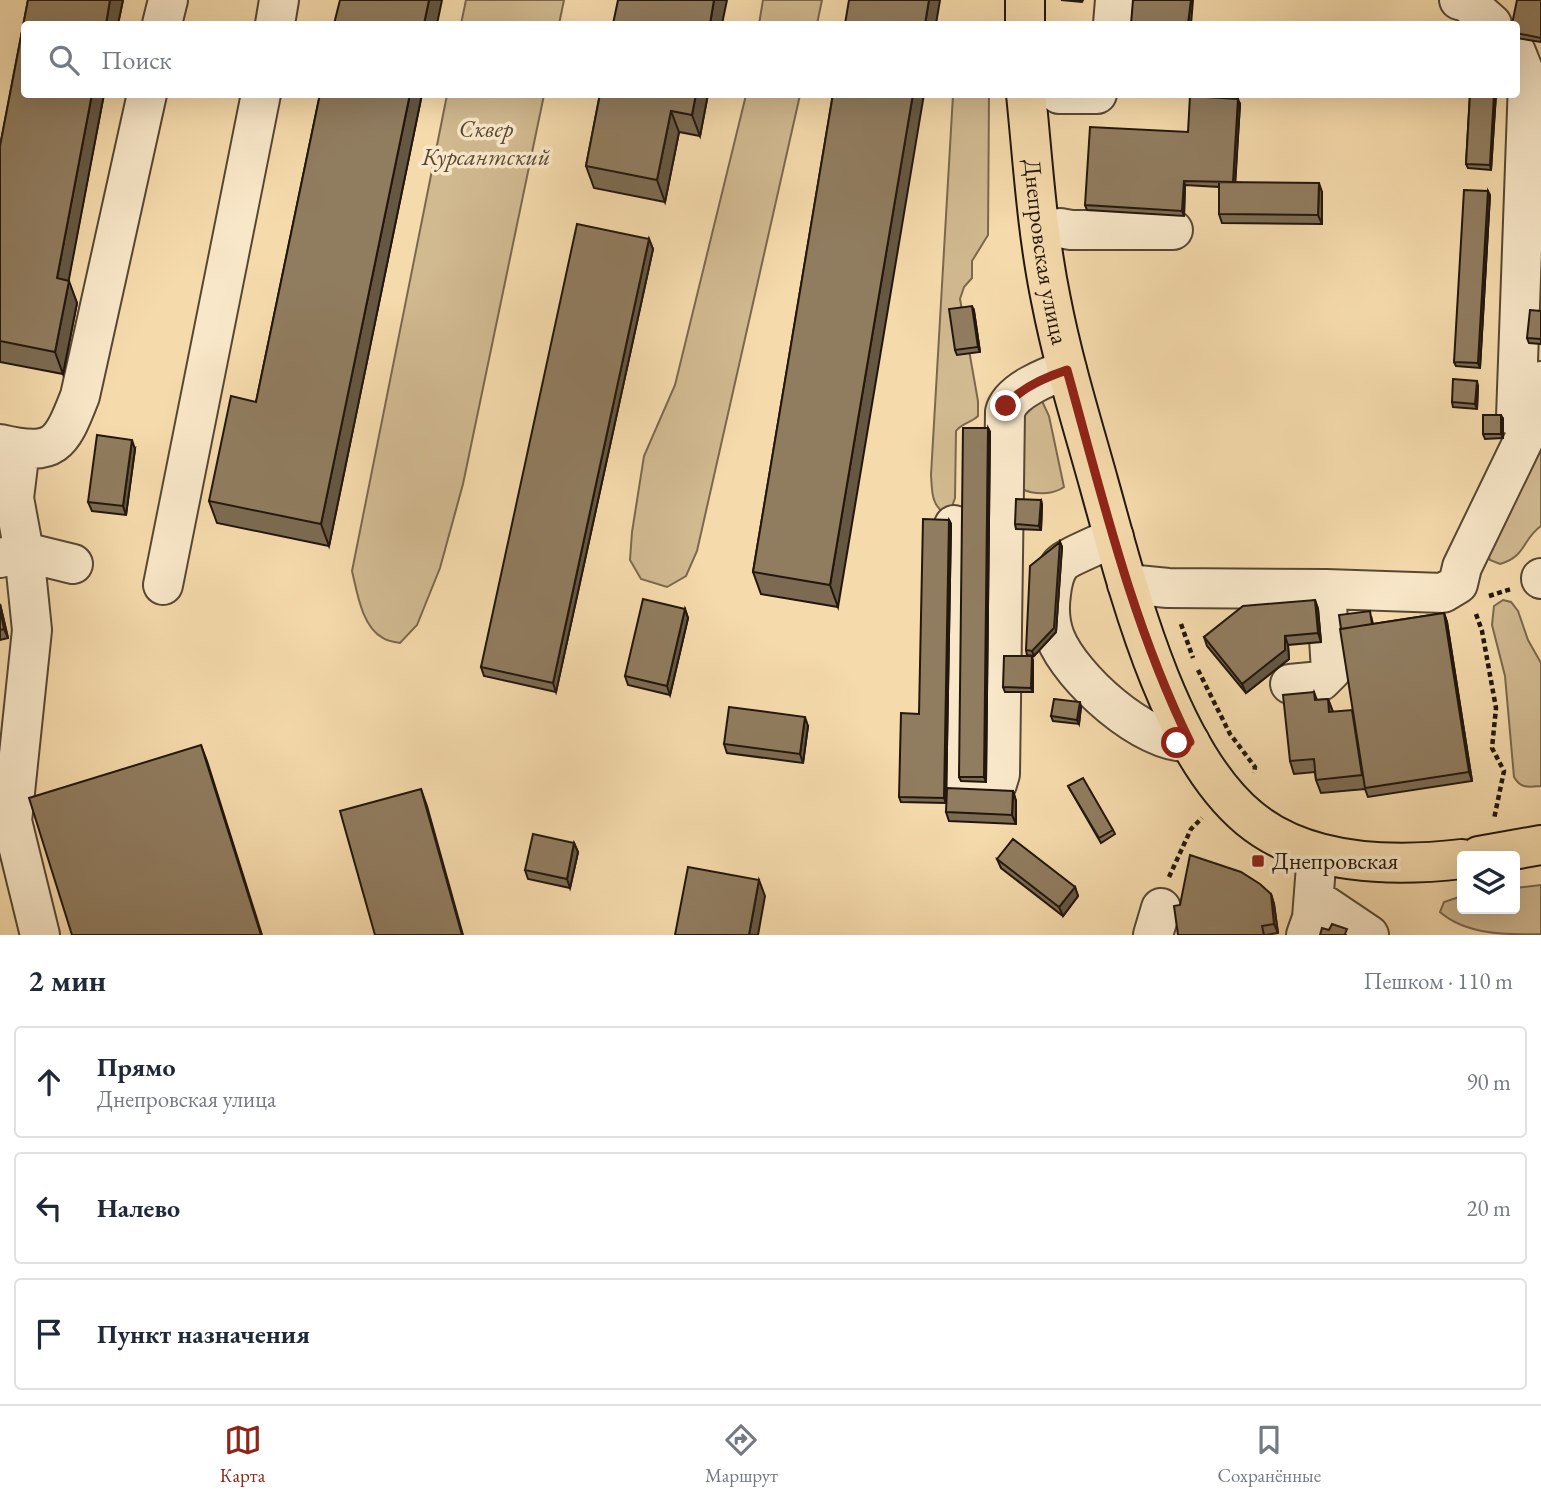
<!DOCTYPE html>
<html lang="ru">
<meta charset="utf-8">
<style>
body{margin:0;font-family:"EB Garamond",serif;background:#f6f6f7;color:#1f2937}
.controls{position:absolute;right:21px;bottom:21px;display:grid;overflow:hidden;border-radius:7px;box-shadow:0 7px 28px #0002}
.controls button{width:63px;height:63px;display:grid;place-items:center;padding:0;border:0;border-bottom:2px solid #e0e1e3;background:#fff;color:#1f2937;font:35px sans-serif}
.stop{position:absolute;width:21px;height:21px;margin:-16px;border:5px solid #8f2418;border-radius:50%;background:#fff}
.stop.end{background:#8f2418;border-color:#fff;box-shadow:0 2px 7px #0008}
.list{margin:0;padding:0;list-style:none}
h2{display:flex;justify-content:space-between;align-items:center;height:91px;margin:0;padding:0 28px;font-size:30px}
h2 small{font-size:23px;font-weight:400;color:#747a83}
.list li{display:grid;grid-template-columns:46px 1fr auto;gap:21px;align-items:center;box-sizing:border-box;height:112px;margin:0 14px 14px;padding:0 14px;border:2px solid #e0e1e3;border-radius:7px}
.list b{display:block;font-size:26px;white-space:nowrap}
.list p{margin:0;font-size:23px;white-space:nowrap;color:#747a83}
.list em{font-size:23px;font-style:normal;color:#747a83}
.icon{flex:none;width:38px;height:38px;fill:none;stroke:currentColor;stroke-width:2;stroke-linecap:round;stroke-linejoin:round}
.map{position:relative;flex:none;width:1541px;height:935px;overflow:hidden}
.search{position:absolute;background:#fff;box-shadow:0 7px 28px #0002;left:21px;right:21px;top:21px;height:77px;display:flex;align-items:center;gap:18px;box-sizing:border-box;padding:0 24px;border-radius:7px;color:#747a83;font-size:26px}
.sheet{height:469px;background:#fff}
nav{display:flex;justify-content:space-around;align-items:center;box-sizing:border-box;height:98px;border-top:2px solid #e0e1e3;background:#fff;font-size:19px;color:#747a83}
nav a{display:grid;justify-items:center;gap:4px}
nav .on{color:#8f2418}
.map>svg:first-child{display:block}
</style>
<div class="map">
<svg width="1541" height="935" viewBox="0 0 1541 935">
<rect width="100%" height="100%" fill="#f5daab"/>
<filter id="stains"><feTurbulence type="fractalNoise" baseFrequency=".00286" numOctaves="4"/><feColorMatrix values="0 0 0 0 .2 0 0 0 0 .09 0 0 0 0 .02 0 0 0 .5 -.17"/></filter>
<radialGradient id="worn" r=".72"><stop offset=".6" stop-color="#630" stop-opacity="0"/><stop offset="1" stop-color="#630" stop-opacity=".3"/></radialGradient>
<path fill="#d1b990" stroke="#7a684e" stroke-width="2" d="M 466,0 L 564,0 L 559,24 L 461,24 Z
M 763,0 L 822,0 L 817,24 L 759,24 Z
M 447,95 L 544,95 L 463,484 L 440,568 L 417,625 L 400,643 C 394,642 387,641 383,638 C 362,627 357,592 352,571 Z
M 746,95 L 800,95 L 697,551 L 686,576 L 667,587 L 641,579 L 630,560 L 632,532 L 644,456 L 675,385 Z
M 953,95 L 989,95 L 988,235 L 972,261 L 972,278 L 964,287 L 960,299 L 978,401 L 978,416 C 971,423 962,423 956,431 L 955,498 L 951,509 L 945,513 C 931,506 932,489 931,475 Z
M 1041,399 L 1049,416 L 1064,487 C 1053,495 1034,495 1022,489 L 1019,410 Z
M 1541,452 L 1541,526 C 1522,539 1527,556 1500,564 L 1490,560 L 1488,555 L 1537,453 Z
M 1503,600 L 1511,602 L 1518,611 L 1528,640 L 1541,663 L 1541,786 C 1528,787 1521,789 1514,777 L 1505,676 L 1492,625 L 1494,606 Z
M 1541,885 L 1541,934 C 1508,935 1466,935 1440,912 L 1444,902 L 1462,896 L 1462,909 L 1515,909 L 1515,888 Z"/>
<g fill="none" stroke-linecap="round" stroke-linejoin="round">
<defs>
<path id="minor" d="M 1459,0 L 1467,2 L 1492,24
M 162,24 L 168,0
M 275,24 L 279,0
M 1113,24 L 1115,0
M 1059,94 L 1097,94
M 1040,231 L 1060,228 L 1071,230 L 1173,230
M 1516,417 L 1528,82 L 1516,52
M 0,444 C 55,457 61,445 80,396 L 147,94
M 20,449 L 14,498 L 24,552 L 73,564
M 954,525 L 952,775 L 955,784 C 967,790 986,790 997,784 L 1000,774 L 1005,412 C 1010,391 1048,376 1067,370
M 1114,537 C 1103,543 1067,557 1061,564 C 1054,572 1052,585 1051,594 C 1049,608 1050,624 1055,637 C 1071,678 1145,745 1190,742
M 0,558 L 24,552 L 32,630 L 12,821 L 40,935
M 1541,578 L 1541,579
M 1127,584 L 1168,588 L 1326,589 L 1443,593 L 1458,584 L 1462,567 L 1525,437 L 1535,386 L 1541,381
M 163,585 L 261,94
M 1290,684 L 1321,681 L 1331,671 L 1326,589
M 1314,898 L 1369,935
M 1153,935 L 1161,908
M 1306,935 L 1312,918 L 1317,853"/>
<g id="major">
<path d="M 1025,0 L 1025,24"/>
<path id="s1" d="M 1026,94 C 1033,163 1037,232 1051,300 C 1063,362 1082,423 1099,484 C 1127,584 1167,750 1249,818 C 1307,866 1392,867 1462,859"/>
<path d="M 1479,856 L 1541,845"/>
</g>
</defs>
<use href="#minor" stroke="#574734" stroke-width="42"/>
<use href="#major" stroke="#22160d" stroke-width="42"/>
<path stroke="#22160d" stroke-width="4.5" stroke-dasharray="5 3.5" stroke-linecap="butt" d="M 1489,596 L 1511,589
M 1476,614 L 1482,631 L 1496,708 L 1492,748 L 1504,771 L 1494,819
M 1181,624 L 1193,658
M 1198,670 L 1230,734 L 1255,767 L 1254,773
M 1169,877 L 1191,829 L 1202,818"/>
<use href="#minor" stroke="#f8e7c8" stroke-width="38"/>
<use href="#major" stroke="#f5daab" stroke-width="38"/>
</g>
<path fill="#7c6b52" stroke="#22160d" stroke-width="2" d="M 28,0 L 123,0 L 118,24 L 24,94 L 104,94 L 68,281 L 77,303 L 63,374 L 0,362 L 0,146 Z
M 1061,0 L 1083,0 L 1082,2 Z
M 1541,0 L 1541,42 L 1516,38 L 1516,24 Z
M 320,94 L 422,94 L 329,546 L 217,523 L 209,501 L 256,402 Z
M 600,94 L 708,94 L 700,136 L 679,132 L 665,202 L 594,188 L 586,166 Z
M 833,94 L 838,607 L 761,594 L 753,572 Z
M 1470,94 L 1496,94 L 1491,170 L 1468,168 L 1466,164 Z
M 1240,104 L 1235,182 L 1322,192 L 1322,224 L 1222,223 L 1219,214 L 1219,187 L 1185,185 L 1184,216 L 1087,210 L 1085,205 L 1188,132 Z
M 1490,195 L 1480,368 L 1456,366 L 1454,362 Z
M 649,239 L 653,249 L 556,692 L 484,676 L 481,667 Z
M 974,311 L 980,352 L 957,355 L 955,350 Z
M 1541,311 L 1541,344 L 1529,343 L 1527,338 Z
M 1478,386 L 1477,409 L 1453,407 L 1452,402 Z
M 1503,419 L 1503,438 L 1485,439 L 1483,434 Z
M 988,428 L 990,432 L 986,782 L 961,781 L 959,777 Z
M 135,449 L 126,515 L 92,511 L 88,502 Z
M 1041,500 L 1042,505 L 1041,530 L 1016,529 L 1015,524 Z
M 949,520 L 951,524 L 946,803 L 901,802 L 899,797 L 919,714 Z
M 1060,542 L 1062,547 L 1056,632 L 1034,656 L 1027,655 L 1026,650 Z
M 1315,600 L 1318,609 L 1321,642 L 1288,645 L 1289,659 L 1246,693 L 1207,646 L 1204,637 Z
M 0,604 L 8,638 L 0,640 Z
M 685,609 L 688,618 L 670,695 L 628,685 L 625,676 Z
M 1444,613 L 1447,622 L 1472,781 L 1368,797 L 1365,789 L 1321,793 L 1316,780 L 1315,772 L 1294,774 L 1290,761 L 1314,692 L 1317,700 L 1328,699 L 1333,712 L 1353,713 L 1371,616 L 1373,624 Z
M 1033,661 L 1033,692 L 1005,692 L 1003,687 Z
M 1081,707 L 1079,724 L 1053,721 L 1051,716 Z
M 808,726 L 803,763 L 727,753 L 724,744 Z
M 1068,786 L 1113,830 L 1115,834 L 1101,843 Z
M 1013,791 L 1016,801 L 1016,824 L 949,821 L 946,812 Z
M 574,843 L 578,852 L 570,888 L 528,879 L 525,870 Z
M 997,859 L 1075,887 L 1078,896 L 1063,916 L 1001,868 Z
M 1271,894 L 1274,904 L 1278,933 L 1266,935 L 1178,935 Z"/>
<path fill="#655742" stroke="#22160d" stroke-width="2" d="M 110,0 L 123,0 L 118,24 L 106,24 Z
M 429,0 L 442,0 L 437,24 L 424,24 Z
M 714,0 L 727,0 L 722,24 L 710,24 Z
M 929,0 L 940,0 L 936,24 L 925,24 Z
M 1191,0 L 1193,0 L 1191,24 L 1188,24 Z
M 92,94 L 104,94 L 65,300 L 57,278 Z
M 410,94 L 422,94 L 329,546 L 321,524 Z
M 696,94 L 708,94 L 700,136 L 692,115 Z
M 913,94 L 924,94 L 838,607 L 830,585 Z
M 1494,94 L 1496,94 L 1491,170 L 1490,165 Z
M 1238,99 L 1240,104 L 1235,188 L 1233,183 Z
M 671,111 L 679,132 L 665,202 L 657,180 Z
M 1184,181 L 1185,185 L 1184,216 L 1182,211 Z
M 1319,183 L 1322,192 L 1322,224 L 1318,215 Z
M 1488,191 L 1490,195 L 1480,368 L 1478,363 Z
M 649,239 L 653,249 L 556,692 L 553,683 Z
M 69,281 L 77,303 L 63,374 L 55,352 Z
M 972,306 L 974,311 L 980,352 L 978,347 Z
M 1477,381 L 1478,386 L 1477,409 L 1475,404 Z
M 1501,415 L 1503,419 L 1503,438 L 1501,434 Z
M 988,428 L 990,432 L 986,782 L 984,777 Z
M 132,440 L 135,449 L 126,515 L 123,506 Z
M 1041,500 L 1042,505 L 1041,530 L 1039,526 Z
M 949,520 L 951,524 L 946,803 L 944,798 Z
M 1060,542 L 1062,547 L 1056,632 L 1034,656 L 1032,651 Z
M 1315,600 L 1318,609 L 1321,642 L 1318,633 Z
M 0,604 L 8,638 L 4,629 L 0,609 Z
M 685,609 L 688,618 L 670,695 L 667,686 Z
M 1444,613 L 1447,622 L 1472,781 L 1469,772 Z
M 1285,636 L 1288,645 L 1289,659 L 1246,693 L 1242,684 Z
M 1032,656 L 1033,661 L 1033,692 L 1031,688 Z
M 1328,699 L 1333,712 L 1329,712 Z
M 1080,702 L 1081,707 L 1079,724 L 1077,720 Z
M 805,717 L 808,726 L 803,763 L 800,754 Z
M 201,745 L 207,761 L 262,935 L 261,935 Z
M 421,789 L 427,806 L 463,935 L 462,935 Z
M 1013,791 L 1016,801 L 1016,824 L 1012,815 Z
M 574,843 L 578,852 L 570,888 L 567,879 Z
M 759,880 L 765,896 L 758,935 L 749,935 Z
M 1075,887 L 1078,896 L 1063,916 L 1059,907 Z
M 1271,894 L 1274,904 L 1278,933 L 1274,924 Z"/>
<path fill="#907c5f" stroke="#22160d" stroke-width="2" d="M 28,0 L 110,0 L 106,24 L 24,24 L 24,94 L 92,94 L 57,278 L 69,281 L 55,352 L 0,341 L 0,146 Z
M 340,0 L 429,0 L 424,24 L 334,24 Z
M 618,0 L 714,0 L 710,24 L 613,24 Z
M 849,0 L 929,0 L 925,24 L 845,24 Z
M 1133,0 L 1191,0 L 1188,24 L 1131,24 Z
M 1517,0 L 1541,0 L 1541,38 L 1516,33 L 1516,24 L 1512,24 Z
M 320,94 L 410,94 L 321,524 L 209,501 L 231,396 L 256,402 Z
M 600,94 L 696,94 L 692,115 L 671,111 L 657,180 L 586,166 Z
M 833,94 L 913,94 L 830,585 L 753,572 Z
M 1470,94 L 1494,94 L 1490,165 L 1466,164 Z
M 1190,96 L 1238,99 L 1233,182 L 1184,181 L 1182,211 L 1085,205 L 1090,127 L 1188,132 Z
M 1219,182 L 1319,183 L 1318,215 L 1219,214 Z
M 1464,190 L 1488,191 L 1478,363 L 1454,362 Z
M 577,224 L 649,239 L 553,683 L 481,667 Z
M 972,306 L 978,347 L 955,350 L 949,309 Z
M 1530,310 L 1541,311 L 1541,339 L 1527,338 Z
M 1453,379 L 1477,381 L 1475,404 L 1452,402 Z
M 1483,415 L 1501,415 L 1501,434 L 1483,434 Z
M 963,428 L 988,428 L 984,777 L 959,777 Z
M 97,435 L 132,440 L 123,506 L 88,502 Z
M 1016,499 L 1041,500 L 1039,526 L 1015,524 Z
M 923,519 L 949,520 L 944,798 L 899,797 L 901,713 L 919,714 Z
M 1060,542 L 1054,628 L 1032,651 L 1026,650 L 1030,566 Z
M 643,599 L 685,609 L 667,686 L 625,676 Z
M 1315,600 L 1318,633 L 1285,636 L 1285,650 L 1242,684 L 1204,637 L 1243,606 Z
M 0,609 L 4,629 L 0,630 Z
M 1370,611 L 1372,624 L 1341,629 L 1339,615 Z
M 1444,613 L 1469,772 L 1365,788 L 1340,629 Z
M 1004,656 L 1032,656 L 1031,688 L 1003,687 Z
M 1314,692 L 1315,700 L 1328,699 L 1329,712 L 1352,710 L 1362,775 L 1316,780 L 1314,759 L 1290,761 L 1283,695 Z
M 1054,699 L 1080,702 L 1077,720 L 1051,716 Z
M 729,707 L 805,717 L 800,754 L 724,744 Z
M 201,745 L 261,935 L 72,935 L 29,798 Z
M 1083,778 L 1113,830 L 1099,838 L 1068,786 Z
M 947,788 L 1013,791 L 1012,815 L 946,812 Z
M 421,789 L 462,935 L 375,935 L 340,811 Z
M 533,834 L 574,843 L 567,879 L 525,870 Z
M 1013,839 L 1075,887 L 1059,907 L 997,859 Z
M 1190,855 L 1241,872 L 1260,884 L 1271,894 L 1274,924 L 1262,926 L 1264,935 L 1178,935 L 1174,906 L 1180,905 Z
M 688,867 L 759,880 L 749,935 L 675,935 Z
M 1332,924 L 1347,929 L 1345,934 L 1346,935 L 1320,935 L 1322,928 L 1329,930 Z"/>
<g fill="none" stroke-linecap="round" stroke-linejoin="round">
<path stroke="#8f2418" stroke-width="9" d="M 1006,406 C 1020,388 1046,377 1067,370 C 1102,496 1132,624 1190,742 L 1177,743"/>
</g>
<rect fill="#8f2418" stroke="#f8e7c8" stroke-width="2.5" x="1251" y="854" width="14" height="14" rx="3.5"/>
<g text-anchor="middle" stroke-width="7" stroke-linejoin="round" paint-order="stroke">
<g font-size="24" font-style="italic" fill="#574734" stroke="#f8e7c8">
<text x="486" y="137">Сквер<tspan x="486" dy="28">Курсантский</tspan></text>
</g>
<g font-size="24" fill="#22160d" stroke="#f8e7c8">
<text dy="8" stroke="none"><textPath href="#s1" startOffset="159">Днепровская улица</textPath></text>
</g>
<g font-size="24" fill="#22160d" stroke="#f8e7c8" text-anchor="start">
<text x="1272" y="869">Днепровская</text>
</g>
</g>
<rect width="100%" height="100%" filter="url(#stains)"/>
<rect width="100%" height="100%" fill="url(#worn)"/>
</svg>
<div class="controls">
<button><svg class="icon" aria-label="layers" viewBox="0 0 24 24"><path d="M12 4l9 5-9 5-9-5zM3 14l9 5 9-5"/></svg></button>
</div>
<div class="stop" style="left:1177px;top:743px"></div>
<div class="stop end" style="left:1006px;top:406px"></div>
<div class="search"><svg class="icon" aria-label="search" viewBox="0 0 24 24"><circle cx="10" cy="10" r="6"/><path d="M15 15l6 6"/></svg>Поиск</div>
</div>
<section class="sheet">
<h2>2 мин<small>Пешком · 110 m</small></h2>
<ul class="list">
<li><svg class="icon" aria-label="ahead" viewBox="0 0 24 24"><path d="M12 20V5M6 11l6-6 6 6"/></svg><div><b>Прямо</b><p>Днепровская улица</p></div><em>90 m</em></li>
<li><svg class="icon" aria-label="left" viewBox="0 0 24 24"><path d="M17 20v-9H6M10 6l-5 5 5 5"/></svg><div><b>Налево</b></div><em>20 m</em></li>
<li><svg class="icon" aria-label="arrive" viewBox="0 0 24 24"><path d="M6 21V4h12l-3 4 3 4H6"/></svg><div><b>Пункт назначения</b></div></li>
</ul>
</section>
<nav>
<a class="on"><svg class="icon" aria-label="map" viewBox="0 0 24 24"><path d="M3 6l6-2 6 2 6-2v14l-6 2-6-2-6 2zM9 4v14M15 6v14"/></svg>Карта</a>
<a><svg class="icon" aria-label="directions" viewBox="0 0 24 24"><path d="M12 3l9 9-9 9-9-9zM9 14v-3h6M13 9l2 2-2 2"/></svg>Маршрут</a>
<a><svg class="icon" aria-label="saved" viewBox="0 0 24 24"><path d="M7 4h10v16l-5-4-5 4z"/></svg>Сохранённые</a>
</nav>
